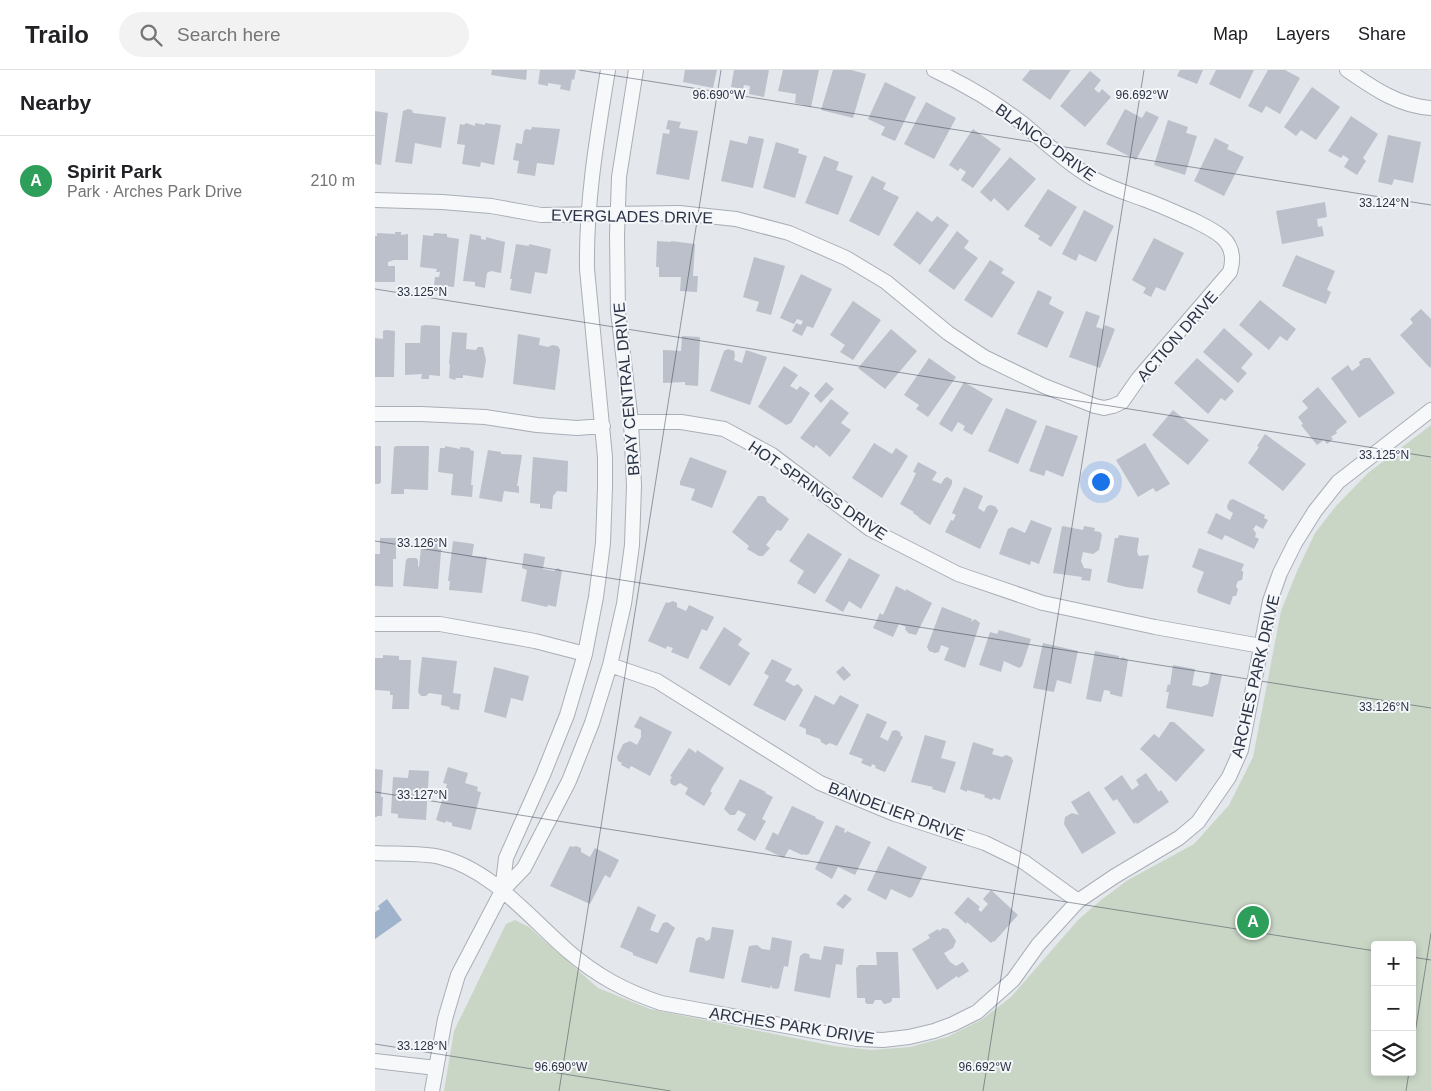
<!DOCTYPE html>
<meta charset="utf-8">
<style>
body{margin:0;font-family:Arial,sans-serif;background:#f2f2f2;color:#202124}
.controls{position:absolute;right:15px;bottom:15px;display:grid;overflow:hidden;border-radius:5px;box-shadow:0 2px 8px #0003}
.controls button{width:45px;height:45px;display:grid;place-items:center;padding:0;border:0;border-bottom:1px solid #e0e0e0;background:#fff;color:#202124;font:25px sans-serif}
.you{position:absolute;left:725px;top:411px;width:18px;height:18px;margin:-12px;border:4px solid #fff;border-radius:50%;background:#1a73e8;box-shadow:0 0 0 8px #1a73e833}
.badge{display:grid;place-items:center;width:32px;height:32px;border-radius:50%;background:#d1495b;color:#fff;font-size:16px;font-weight:700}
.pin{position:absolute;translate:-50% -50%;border:2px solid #fff;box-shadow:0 1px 5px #0006}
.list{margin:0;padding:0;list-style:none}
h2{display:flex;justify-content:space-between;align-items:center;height:65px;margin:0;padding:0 20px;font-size:21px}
h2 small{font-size:16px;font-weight:400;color:#757577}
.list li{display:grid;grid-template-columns:32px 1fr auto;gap:15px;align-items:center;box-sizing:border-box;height:90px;padding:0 20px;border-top:1px solid #e0e0e0}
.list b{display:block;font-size:19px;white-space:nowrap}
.list p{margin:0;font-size:16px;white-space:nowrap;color:#757577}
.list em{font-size:16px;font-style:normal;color:#757577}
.icon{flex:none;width:28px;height:28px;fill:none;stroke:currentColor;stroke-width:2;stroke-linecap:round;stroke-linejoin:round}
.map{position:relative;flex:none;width:1056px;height:1021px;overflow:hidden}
header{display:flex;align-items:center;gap:30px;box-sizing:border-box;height:70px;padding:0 25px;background:#fff;border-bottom:1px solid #e0e0e0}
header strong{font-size:24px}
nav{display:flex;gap:28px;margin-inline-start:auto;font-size:18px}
.search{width:350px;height:45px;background:#f2f2f2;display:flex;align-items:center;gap:12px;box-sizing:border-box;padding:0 18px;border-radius:28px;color:#757577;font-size:19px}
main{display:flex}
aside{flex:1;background:#fff}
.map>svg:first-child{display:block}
</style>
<header>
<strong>Trailo</strong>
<div class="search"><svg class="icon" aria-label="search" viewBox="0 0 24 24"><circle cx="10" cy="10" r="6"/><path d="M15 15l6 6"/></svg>Search here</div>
<nav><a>Map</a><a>Layers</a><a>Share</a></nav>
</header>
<main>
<aside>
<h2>Nearby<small></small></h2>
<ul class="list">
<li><span class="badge" style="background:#2e9e5b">A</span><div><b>Spirit Park</b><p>Park · Arches Park Drive</p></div><em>210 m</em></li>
</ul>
</aside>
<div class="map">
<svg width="1056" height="1021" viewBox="0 0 1056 1021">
<rect width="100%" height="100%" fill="#e4e7ec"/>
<path fill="#c9d6c5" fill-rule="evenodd" d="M 1056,355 L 1056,1021 L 69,1021 L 79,961 L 131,854 L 140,850 L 154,857 L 223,918 L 275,939 L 459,976 L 497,980 L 535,977 L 572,967 L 606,950 L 636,927 L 703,850 L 726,830 L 753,810 L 819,774 L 854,735 L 878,687 L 906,541 L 923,499 L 940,463 L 961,436 L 993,403 ZM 1000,875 L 1037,875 L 1037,1002 L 1000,1002 Z"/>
<path fill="#9fb4cc" d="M 12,829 L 27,850 L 0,869 L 0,842 L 5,839 L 3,836 Z"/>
<path fill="#bbc0ca" d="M 117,0 L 152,0 L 151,10 L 116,5 Z
M 165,0 L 201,0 L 199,10 L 197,9 L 195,21 L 185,19 L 186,15 L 173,13 L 173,16 L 163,14 Z
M 310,0 L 342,0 L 338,18 L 308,12 Z
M 359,0 L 394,0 L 389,27 L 374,24 L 375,16 L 369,15 L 368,19 L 356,17 Z
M 408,0 L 444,0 L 436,37 L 420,33 L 421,24 L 403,21 Z
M 458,0 L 476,0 L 491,4 L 478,48 L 446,40 Z
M 655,0 L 696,0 L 675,30 L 647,10 Z
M 805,0 L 828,0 L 822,14 L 802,6 Z
M 841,0 L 879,0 L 865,29 L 834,14 Z
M 893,0 L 910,0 L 925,8 L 905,44 L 891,36 L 887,43 L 873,36 Z
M 715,1 L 726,10 L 719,19 L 724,23 L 727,19 L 736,27 L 710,57 L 685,36 Z
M 510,12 L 541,27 L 520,71 L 506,65 L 510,57 L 493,49 Z
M 937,17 L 965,37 L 941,70 L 926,60 L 921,66 L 909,57 Z
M 551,32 L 581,48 L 559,89 L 529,74 Z
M 33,39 L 37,40 L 38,43 L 71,47 L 66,78 L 40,73 L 37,94 L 20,92 L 28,41 Z
M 750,39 L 767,48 L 771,41 L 784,47 L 761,90 L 731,74 Z
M 0,41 L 13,43 L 6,95 L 0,94 Z
M 976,46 L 1003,64 L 988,88 L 991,91 L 982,105 L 969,97 L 974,89 L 968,85 L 966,88 L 953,81 Z
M 293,50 L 306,52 L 304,58 L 323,61 L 314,110 L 281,104 L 288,63 L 294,64 L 295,60 L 291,59 Z
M 793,50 L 813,57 L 811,63 L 822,66 L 810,105 L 779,95 Z
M 91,53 L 100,56 L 100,53 L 110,55 L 110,53 L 126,55 L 119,95 L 106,92 L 105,97 L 87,94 L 90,75 L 82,74 L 85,54 L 89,55 Z
M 157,57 L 185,59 L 179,95 L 162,93 L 160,106 L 142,103 L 144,91 L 138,90 L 141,73 L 147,74 L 149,61 L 151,59 L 156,60 Z
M 598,59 L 626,79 L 598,118 L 586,110 L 591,102 L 585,98 L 583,101 L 574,95 Z
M 1013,65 L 1046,72 L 1038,113 L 1019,109 L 1017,115 L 1003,112 Z
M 374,66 L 389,69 L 378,118 L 346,111 L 355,70 L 372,74 Z
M 840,68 L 854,75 L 852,79 L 869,87 L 849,126 L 819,111 Z
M 401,72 L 424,79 L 423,83 L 432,86 L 420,128 L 388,118 Z
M 449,86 L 464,92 L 461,100 L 478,106 L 463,145 L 430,133 Z
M 635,87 L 661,109 L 633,141 L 619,128 L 616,132 L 605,122 Z
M 497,106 L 511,113 L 508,119 L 524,127 L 504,166 L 474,151 Z
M 673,119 L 702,137 L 676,177 L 663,169 L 665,166 L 649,156 Z
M 950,132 L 952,147 L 942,149 L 943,157 L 947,156 L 949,166 L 907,174 L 901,141 Z
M 709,140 L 739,156 L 721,192 L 704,184 L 701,191 L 687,184 Z
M 542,141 L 557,152 L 562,146 L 574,155 L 545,195 L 518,175 Z
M 582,161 L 594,171 L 589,178 L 603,188 L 579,220 L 553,201 Z
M 20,162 L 26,162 L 26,165 L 33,164 L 33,190 L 19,190 L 13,192 L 13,196 L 20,196 L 20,212 L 0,212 L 0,166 L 2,166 L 2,163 L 20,164 Z
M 59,163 L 72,164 L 72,167 L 84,169 L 79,217 L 59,215 L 60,207 L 64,207 L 65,202 L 61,202 L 62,199 L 45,197 L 48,165 L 58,166 Z
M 95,164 L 106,166 L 106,169 L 111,170 L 111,167 L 130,172 L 126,203 L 116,201 L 112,203 L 110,218 L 100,216 L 100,212 L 88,211 Z
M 779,168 L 809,183 L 790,221 L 781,217 L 776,227 L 768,223 L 771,218 L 757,210 Z
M 282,171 L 296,172 L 296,171 L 320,174 L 318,206 L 323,206 L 322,222 L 305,221 L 306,207 L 284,207 L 284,197 L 281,197 Z
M 141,174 L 154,176 L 154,174 L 176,179 L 172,204 L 160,202 L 156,224 L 135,220 L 137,209 L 135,209 Z
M 921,185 L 960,201 L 952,220 L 956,222 L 951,234 L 907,216 Z
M 379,187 L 410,196 L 396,245 L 381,241 L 384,232 L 368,227 Z
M 615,190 L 629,199 L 626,203 L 640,212 L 617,248 L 589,230 Z
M 426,204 L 457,219 L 438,258 L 432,256 L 427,266 L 417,261 L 421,253 L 426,255 L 428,251 L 422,249 L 419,254 L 405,248 Z
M 663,220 L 677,227 L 674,234 L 689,242 L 672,278 L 642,264 Z
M 885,230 L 921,259 L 912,271 L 905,266 L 894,280 L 864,255 Z
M 478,231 L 506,250 L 478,290 L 465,282 L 470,275 L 455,265 Z
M 1046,239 L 1056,249 L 1056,296 L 1055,298 L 1025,265 L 1038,253 L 1035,249 Z
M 711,241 L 725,246 L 721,257 L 728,259 L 730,255 L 740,259 L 725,298 L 694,287 Z
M 50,255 L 65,256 L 65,306 L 54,305 L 54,309 L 46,309 L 47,304 L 30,305 L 30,273 L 45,273 L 46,256 Z
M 849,258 L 878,284 L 866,298 L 872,303 L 863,313 L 828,282 Z
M 516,259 L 542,281 L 510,319 L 483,298 Z
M 11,260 L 20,261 L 19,307 L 0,307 L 0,268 L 8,269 L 8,261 Z
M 77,262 L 92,263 L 91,279 L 101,280 L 103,277 L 108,277 L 111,290 L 108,308 L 88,305 L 88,308 L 81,308 L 80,310 L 74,308 L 75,294 L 74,294 Z
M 143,264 L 165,268 L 164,275 L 173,277 L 177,275 L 183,276 L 185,280 L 180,320 L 138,314 Z
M 307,266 L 325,267 L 323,316 L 310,315 L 310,312 L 288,313 L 288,280 L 306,281 Z
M 353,279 L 359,281 L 360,285 L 359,290 L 367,293 L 371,280 L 392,287 L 375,335 L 335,321 L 349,281 Z
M 554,288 L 581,307 L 553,347 L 541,339 L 544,335 L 529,325 Z
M 822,288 L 859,321 L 850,331 L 846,328 L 833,344 L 799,313 Z
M 989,288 L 995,288 L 1020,323 L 984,348 L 956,308 L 973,295 L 977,301 L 985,295 L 984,292 Z
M 409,296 L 423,305 L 415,316 L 422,320 L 425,316 L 435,323 L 416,353 L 411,355 L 383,337 Z
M 451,312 L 459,319 L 446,333 L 439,326 Z
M 589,312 L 618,329 L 597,365 L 588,360 L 590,356 L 583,352 L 577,362 L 564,354 Z
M 943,317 L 972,352 L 961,361 L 962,363 L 956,367 L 958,369 L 952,374 L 949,370 L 942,375 L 926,355 L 928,354 L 923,347 L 933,338 L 927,331 Z
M 456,329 L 474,343 L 466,353 L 476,360 L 455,387 L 441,375 L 439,378 L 425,368 Z
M 631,338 L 662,351 L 643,394 L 613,381 Z
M 798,340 L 834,370 L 813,395 L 777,365 Z
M 671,355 L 703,366 L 688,407 L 671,400 L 669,406 L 654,401 Z
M 890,364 L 931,394 L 908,421 L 873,393 L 884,377 L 882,376 Z
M 499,373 L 517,384 L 521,378 L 533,386 L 507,428 L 477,408 Z
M 770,373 L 795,414 L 781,422 L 778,418 L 763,427 L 741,390 Z
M 0,376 L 6,376 L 6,412 L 4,414 L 0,414 Z
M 22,376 L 54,376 L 53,420 L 29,419 L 29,424 L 16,424 L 19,377 Z
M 70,376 L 85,379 L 85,377 L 95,378 L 95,380 L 99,381 L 96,415 L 98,415 L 97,427 L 76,425 L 78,404 L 63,402 L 65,378 L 70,378 Z
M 113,380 L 126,382 L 126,384 L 147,385 L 142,416 L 144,416 L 144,423 L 129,421 L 127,432 L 104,428 Z
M 158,387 L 193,391 L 192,422 L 182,421 L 178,426 L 177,439 L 165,438 L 165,434 L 155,433 Z
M 315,387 L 352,401 L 337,438 L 316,430 L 320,419 L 305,415 L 305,412 Z
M 543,392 L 562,402 L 557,410 L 566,414 L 569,409 L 572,407 L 577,410 L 577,414 L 555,455 L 544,448 L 544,447 L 538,443 L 539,442 L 525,434 L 537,412 L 541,403 L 538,402 Z
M 589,417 L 608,426 L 603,438 L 609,442 L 612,436 L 616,435 L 621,437 L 623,441 L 605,479 L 570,462 L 576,450 L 578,451 L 581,445 L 577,443 Z
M 383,426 L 388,426 L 391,428 L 392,432 L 414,449 L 406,461 L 402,460 L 391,475 L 395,478 L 388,486 L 384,486 L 372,479 L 374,476 L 357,462 Z
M 858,429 L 890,445 L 889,448 L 893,450 L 888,459 L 881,455 L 878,459 L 881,463 L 880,467 L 884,469 L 879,479 L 850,465 L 847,470 L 832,463 L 841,443 L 855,450 L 858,443 L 853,440 L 852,436 L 855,430 Z
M 656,450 L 677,458 L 664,494 L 656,491 L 655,495 L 624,484 L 633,459 L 637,457 L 650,463 Z
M 687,456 L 708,460 L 709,456 L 720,458 L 719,461 L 725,462 L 727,465 L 724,480 L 718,484 L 708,482 L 706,491 L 709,498 L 717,499 L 715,511 L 706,510 L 707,507 L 678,503 Z
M 433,463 L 467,484 L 440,524 L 422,513 L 429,501 L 414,491 Z
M 744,465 L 764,468 L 762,482 L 764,486 L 774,485 L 768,519 L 751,517 L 732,512 L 740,468 L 743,468 Z
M 5,468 L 21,468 L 21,489 L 18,489 L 18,517 L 0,516 L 0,484 L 5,484 Z
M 47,468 L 67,470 L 63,519 L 28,516 L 31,490 L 33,488 L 41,488 L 43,490 L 43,496 L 44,497 Z
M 78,471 L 99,474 L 97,486 L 112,487 L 107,523 L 74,520 L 75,511 L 73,511 Z
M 824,478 L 869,494 L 866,501 L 868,501 L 868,505 L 867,510 L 863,511 L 861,516 L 863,520 L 861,526 L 858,526 L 855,535 L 823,523 L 822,520 L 829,502 L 817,497 Z
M 149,483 L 170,487 L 168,499 L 179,501 L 183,498 L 187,501 L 181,537 L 173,535 L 172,537 L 146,531 L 152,500 L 147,498 Z
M 474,488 L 505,505 L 486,539 L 474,531 L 468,542 L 450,531 Z
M 521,516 L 531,521 L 531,519 L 557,533 L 541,565 L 533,563 L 530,559 L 531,557 L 524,554 L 518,567 L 498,558 L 505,543 L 508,545 Z
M 298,531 L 302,533 L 302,537 L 311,541 L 314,535 L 339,547 L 332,561 L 327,559 L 313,589 L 296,582 L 298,578 L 292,576 L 291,579 L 273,571 L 291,532 L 293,533 Z
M 567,537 L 597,549 L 596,552 L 600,549 L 605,553 L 590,598 L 569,590 L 574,578 L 566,575 L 564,582 L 560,583 L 554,581 L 552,577 Z
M 349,557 L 367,569 L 363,575 L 375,583 L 355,616 L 324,598 Z
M 624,560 L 656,569 L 647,596 L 644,598 L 629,591 L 626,602 L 604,595 L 615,562 L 622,564 Z
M 668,573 L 703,581 L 696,614 L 682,610 L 679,622 L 658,618 Z
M 720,581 L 744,586 L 744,589 L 748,587 L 753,590 L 747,627 L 735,624 L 735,621 L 729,620 L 726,632 L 711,629 Z
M 8,585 L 24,586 L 24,590 L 36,590 L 34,639 L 17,639 L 18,625 L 15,625 L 15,621 L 0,620 L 0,588 L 8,588 Z
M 47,587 L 82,591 L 78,623 L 86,624 L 84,640 L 75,639 L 75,637 L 66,635 L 67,625 L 54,623 L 51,626 L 46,626 L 43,622 Z
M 397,589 L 417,599 L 410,611 L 419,616 L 423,614 L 428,620 L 410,651 L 378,635 L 394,606 L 389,603 Z
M 798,595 L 820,599 L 817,615 L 826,617 L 833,614 L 836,602 L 847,605 L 838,647 L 791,638 L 794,622 L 791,622 L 793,614 L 795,615 Z
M 468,596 L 476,605 L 469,611 L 461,602 Z
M 119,597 L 154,606 L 148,631 L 136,628 L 131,648 L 109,642 Z
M 440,625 L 459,635 L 465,625 L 484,635 L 462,676 L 455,673 L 451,675 L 446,672 L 445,669 L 431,664 L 431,659 L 424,656 Z
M 492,643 L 512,652 L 505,667 L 513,671 L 517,661 L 521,660 L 525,662 L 526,666 L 528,667 L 510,702 L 500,698 L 501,696 L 497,694 L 496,697 L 486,693 L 488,689 L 474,684 Z
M 265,646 L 297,662 L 275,706 L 256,696 L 254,699 L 246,695 L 247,693 L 243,691 L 242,687 L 248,674 L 255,671 L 262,675 L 266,667 L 266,660 L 259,657 Z
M 795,652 L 799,652 L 830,680 L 801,712 L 765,679 L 779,664 L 784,668 Z
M 550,665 L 571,671 L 566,688 L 581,692 L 570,723 L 557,719 L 558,717 L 536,712 Z
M 598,672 L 619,679 L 617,684 L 627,687 L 631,685 L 636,687 L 638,691 L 625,730 L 618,728 L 617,730 L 609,727 L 610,725 L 592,720 L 592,722 L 585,719 Z
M 314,678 L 321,683 L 322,680 L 349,698 L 335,721 L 337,723 L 329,736 L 310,724 L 313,718 L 305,713 L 300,716 L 296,714 L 295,710 L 297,707 L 295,706 Z
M 73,697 L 93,703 L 90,713 L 103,717 L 102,721 L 106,722 L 96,760 L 77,756 L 77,753 L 71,751 L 70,753 L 61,750 L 72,714 L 68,713 Z
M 0,699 L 8,700 L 6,727 L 8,727 L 7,746 L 2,746 L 2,747 L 0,747 Z
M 34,700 L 54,701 L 51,750 L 23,748 L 23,744 L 16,743 L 18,707 L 33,708 Z
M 771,703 L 784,722 L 786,720 L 794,732 L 762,754 L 761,752 L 759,754 L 742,729 L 738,731 L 729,718 L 747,705 L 757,720 L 764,715 L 761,710 Z
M 365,709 L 391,722 L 390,723 L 398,727 L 387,749 L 391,751 L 380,771 L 362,760 L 371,744 L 363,740 L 360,745 L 355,745 L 349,739 Z
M 714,721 L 741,763 L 707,784 L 689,754 L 690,747 L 697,743 L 704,745 L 696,732 Z
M 417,736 L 441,747 L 440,748 L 449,752 L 434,784 L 431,785 L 428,784 L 427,785 L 414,779 L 409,788 L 390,779 L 398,762 L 403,765 Z
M 461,755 L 470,759 L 469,762 L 471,763 L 472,761 L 496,772 L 480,805 L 463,797 L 457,809 L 440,799 Z
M 195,776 L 198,777 L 201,776 L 206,778 L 206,782 L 215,787 L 220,778 L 244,790 L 235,808 L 230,805 L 215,834 L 175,816 Z
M 513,776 L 552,797 L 538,826 L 535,828 L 516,819 L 511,830 L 492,820 Z
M 616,820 L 643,845 L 619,872 L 618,871 L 616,873 L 592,852 L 591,854 L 579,843 L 593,827 L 605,837 L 603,839 L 606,842 L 613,834 L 608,829 Z
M 470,824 L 477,829 L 468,839 L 461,834 Z
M 263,836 L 281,845 L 275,860 L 283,863 L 288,853 L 292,852 L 300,858 L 282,894 L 258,885 L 258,883 L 245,877 Z
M 337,857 L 359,860 L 349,909 L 314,902 L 321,869 L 324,867 L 329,868 L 331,871 L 335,869 Z
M 568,858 L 573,859 L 581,871 L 578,878 L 569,883 L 575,892 L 581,896 L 588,892 L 594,901 L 583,908 L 582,906 L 562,920 L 537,879 L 555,868 L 553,865 L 563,859 L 564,861 Z
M 397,867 L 417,871 L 413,897 L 409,896 L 404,918 L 401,919 L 397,918 L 396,915 L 395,918 L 366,912 L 374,876 L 382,875 L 387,879 L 395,880 Z
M 449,876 L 469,879 L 467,895 L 461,894 L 455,928 L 419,921 L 425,886 L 429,883 L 434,884 L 435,888 L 446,890 Z
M 501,882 L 523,882 L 525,928 L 517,928 L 517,931 L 514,933 L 509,934 L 506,930 L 500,930 L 498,934 L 492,934 L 490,932 L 490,928 L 482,928 L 481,898 L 484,895 L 502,895 Z"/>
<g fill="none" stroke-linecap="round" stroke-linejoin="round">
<defs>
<path id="minor" d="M 972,0 C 998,18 1024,36 1056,38
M 0,130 L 67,132 L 116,136 L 166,145 L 304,143 L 361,149 L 414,163 L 471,188 L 511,212 L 573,263 L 609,287 L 669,316 L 720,336 L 729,338 L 738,336 L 747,332 L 763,309 L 855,202 C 859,189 858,177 847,167 C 839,160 828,155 818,150 C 802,143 785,135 768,129 C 752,123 735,118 719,109 C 693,94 670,72 647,53 C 620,32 589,14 559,0
M 0,344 L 46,344 L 110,347 L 162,355 L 202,358 L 228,356
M 256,352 L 306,352 L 349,359 L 397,385 L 495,459 L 583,504 L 668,533 L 780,557 L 886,576
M 0,554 L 65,554 L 160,571 L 210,584
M 235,595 L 282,611 L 445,713 L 520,744 L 610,773 L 649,792 L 703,831
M 0,783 C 18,784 49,783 65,787 C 116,799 155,848 193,881 C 222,906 250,921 286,933 L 482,969 L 508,970 L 534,967 L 559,961 L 578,954 L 602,942 L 638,910 L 663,875 L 703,831 L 740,806 L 804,768 L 823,752 L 854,707 L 866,680 L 895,531 L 905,503 L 920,473 L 940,441 L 963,412 L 1056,340
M 127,821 L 131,788 L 168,705 L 192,645 L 210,584 L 221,527 L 228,473 L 230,418 L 230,387 L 212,199 C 211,130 222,67 233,0
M 0,991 L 61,998
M 57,1021 L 70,949 L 83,905 L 127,821 L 149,798 L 194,711 L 217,653 L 235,595 L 249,534 L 257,475 L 259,415 L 256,352 L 243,241 L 242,166 L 244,107 L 261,0"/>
</defs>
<use href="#minor" stroke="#a9aeb7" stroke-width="16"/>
<use href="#minor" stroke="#f7f8fa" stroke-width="14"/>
</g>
<path fill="none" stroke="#2b3445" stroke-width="1" stroke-opacity="0.45" d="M 204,0 L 1056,135M 0,219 L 1056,387M 0,471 L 1056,638M 0,722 L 1000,881M 1037,887 L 1056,890M 0,974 L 296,1021M 1037,982 L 1056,863M 184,1021 L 346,0M 608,1021 L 769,0M 1031,1021 L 1034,1002"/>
<g text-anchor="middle" stroke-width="4" stroke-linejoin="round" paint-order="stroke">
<g font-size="16" fill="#2b3445" stroke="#f4f6f9">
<text transform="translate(671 72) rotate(36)" y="6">BLANCO DRIVE</text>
<text transform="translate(257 146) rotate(1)" y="6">EVERGLADES DRIVE</text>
<text transform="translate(802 266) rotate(-49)" y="6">ACTION DRIVE</text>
<text transform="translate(251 319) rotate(-95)" y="6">BRAY CENTRAL DRIVE</text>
<text transform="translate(443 420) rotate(34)" y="6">HOT SPRINGS DRIVE</text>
<text transform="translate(880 606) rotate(-77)" y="6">ARCHES PARK DRIVE</text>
<text transform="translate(522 741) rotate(20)" y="6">BANDELIER DRIVE</text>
<text transform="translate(417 955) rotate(9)" y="6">ARCHES PARK DRIVE</text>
</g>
</g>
<g font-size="12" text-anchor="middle" fill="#2b3445" stroke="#f4f6f9" stroke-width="4" stroke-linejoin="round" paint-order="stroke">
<text x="344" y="29">96.690°W</text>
<text x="767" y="29">96.692°W</text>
<text x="1009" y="137">33.124°N</text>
<text x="47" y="226">33.125°N</text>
<text x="1009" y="389">33.125°N</text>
<text x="47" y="477">33.126°N</text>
<text x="1009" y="641">33.126°N</text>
<text x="47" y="729">33.127°N</text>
<text x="47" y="980">33.128°N</text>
<text x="186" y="1001">96.690°W</text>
<text x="610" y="1001">96.692°W</text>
</g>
</svg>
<div class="controls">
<button>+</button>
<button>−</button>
<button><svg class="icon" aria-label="layers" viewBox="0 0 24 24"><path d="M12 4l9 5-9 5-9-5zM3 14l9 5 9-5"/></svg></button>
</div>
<div class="you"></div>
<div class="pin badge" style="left:878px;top:852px;background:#2e9e5b">A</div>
</div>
</main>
